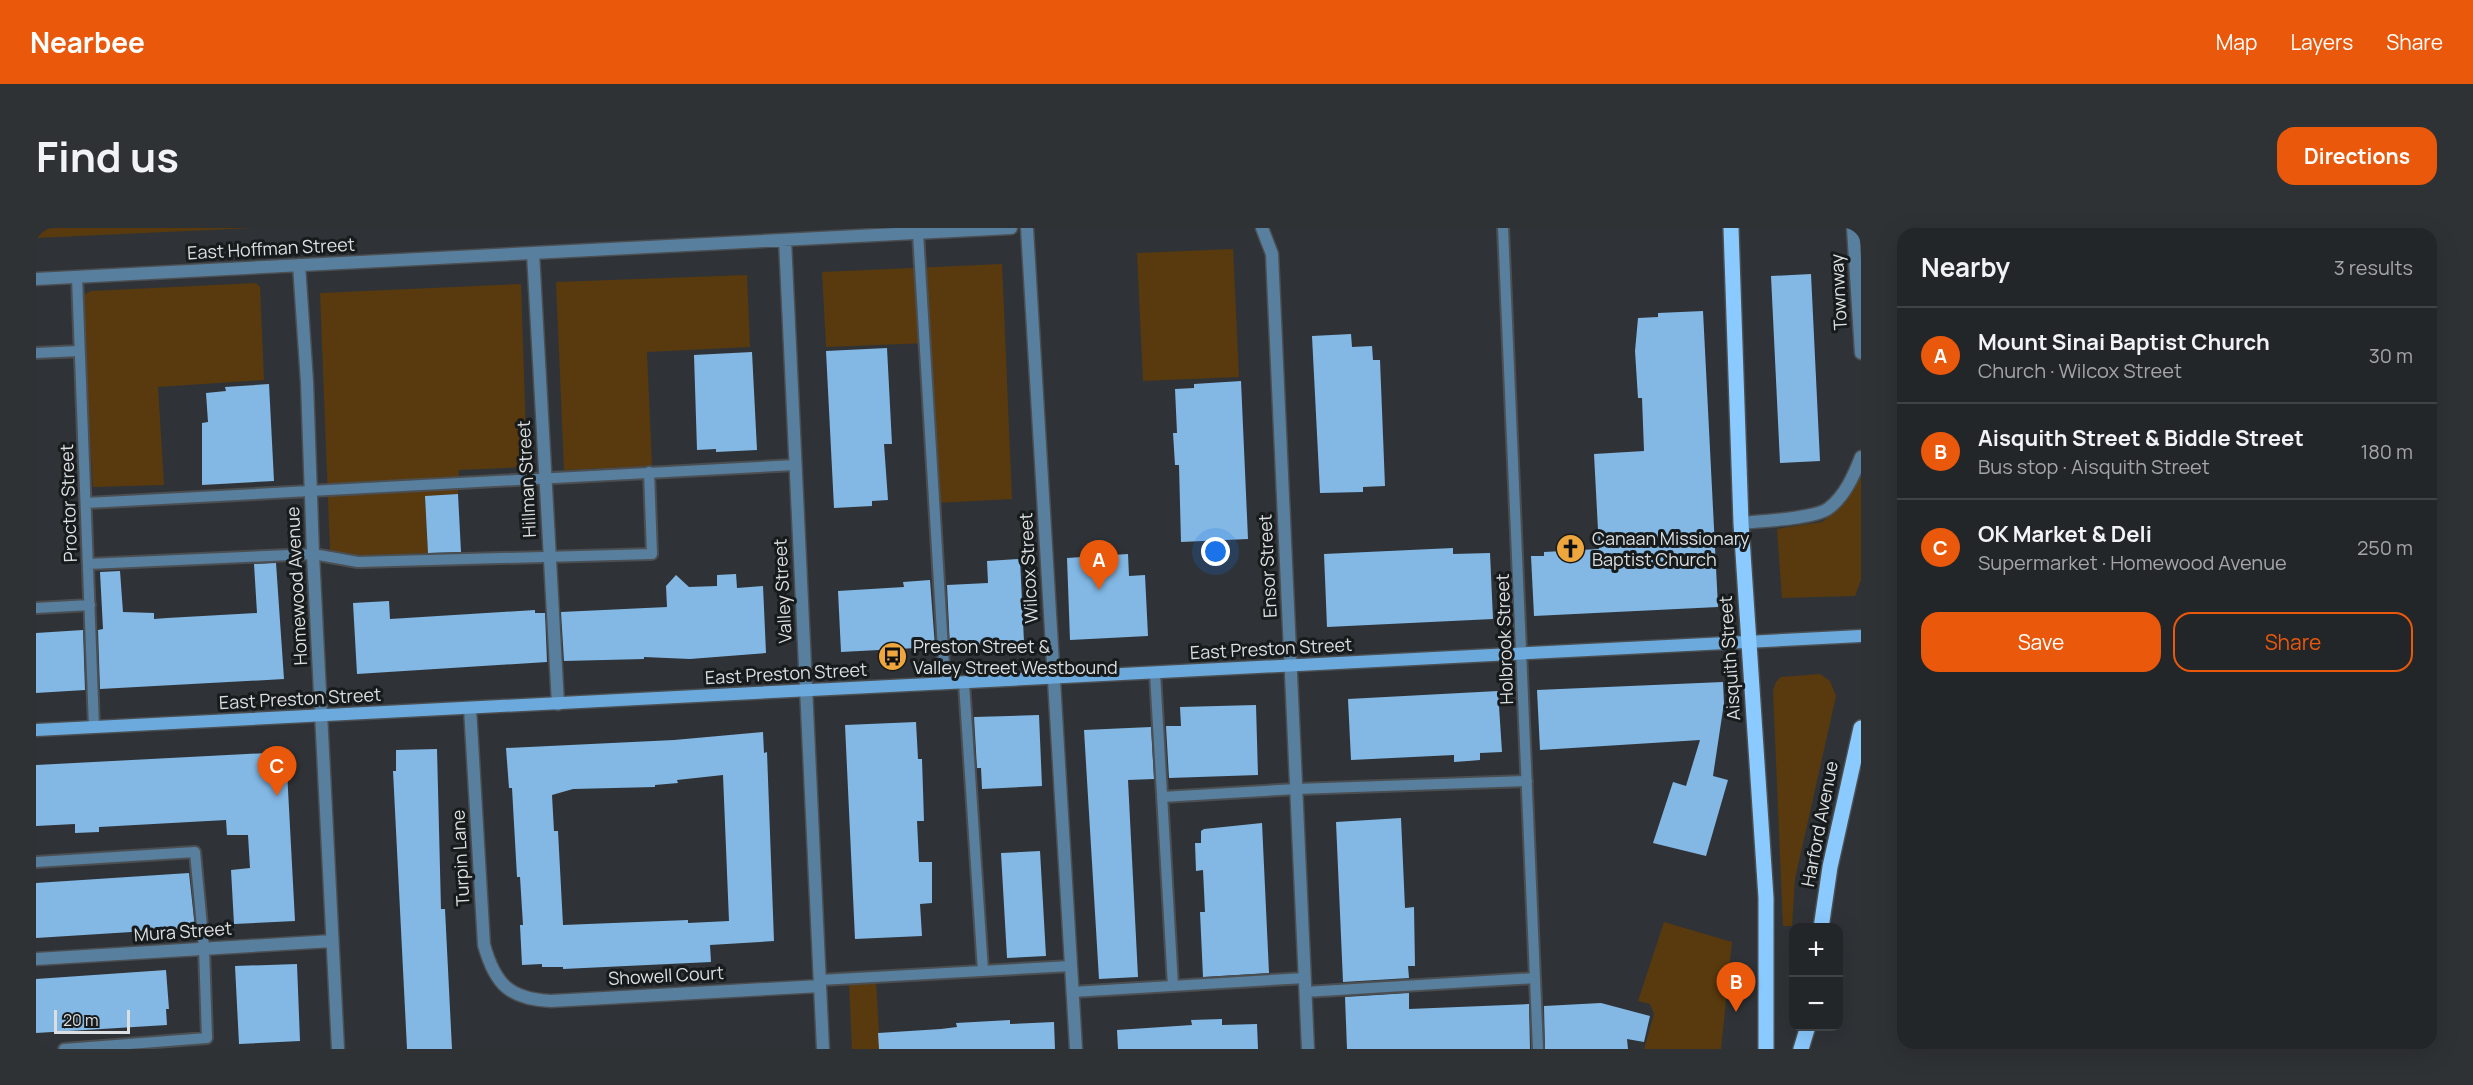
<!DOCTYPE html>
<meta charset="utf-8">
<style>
body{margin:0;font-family:Manrope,sans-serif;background:#2f3235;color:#f1f3f6}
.controls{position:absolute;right:18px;bottom:18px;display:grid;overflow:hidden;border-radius:12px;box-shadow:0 6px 24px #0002}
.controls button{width:54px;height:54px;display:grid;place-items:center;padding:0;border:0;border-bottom:2px solid #404346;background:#232629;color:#f1f3f6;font:30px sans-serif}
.scale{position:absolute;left:18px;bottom:15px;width:76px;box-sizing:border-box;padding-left:6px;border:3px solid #dcdfe1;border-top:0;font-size:16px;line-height:21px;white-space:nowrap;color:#dcdfe1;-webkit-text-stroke:4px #181b1c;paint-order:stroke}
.you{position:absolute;left:1180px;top:324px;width:21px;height:21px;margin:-15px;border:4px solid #fff;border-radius:50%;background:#1a73e8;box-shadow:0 0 0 9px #1a73e833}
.badge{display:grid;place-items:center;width:39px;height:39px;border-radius:50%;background:#ea580c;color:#fff;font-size:20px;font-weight:700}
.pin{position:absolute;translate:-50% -50px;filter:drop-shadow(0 2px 3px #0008)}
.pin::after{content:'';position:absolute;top:32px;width:21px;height:18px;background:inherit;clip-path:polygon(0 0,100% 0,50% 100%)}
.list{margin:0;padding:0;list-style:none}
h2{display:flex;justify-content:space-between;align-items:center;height:78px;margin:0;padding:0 24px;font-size:26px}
h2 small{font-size:20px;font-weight:400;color:#a3a5a8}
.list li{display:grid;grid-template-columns:39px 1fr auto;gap:18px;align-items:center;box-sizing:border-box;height:96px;padding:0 24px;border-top:2px solid #404346}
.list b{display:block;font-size:22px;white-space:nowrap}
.list p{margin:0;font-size:20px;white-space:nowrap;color:#a3a5a8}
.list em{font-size:20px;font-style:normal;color:#a3a5a8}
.actions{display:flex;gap:12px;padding:18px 24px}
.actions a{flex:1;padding:14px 0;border:2px solid #ea580c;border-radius:18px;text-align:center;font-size:21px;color:#ea580c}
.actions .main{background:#ea580c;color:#fff}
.map{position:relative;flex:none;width:1825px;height:821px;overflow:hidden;border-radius:18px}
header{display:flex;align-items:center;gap:36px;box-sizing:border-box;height:84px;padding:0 30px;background:#ea580c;color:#fff}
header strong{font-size:28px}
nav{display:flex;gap:33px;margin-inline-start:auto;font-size:21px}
.intro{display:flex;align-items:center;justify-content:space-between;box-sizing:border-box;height:144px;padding:0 36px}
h1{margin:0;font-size:42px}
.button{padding:15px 27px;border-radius:18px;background:#ea580c;color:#fff;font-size:21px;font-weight:700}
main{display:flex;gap:36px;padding:0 36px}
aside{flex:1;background:#232629;border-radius:18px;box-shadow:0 6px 24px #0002}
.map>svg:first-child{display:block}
</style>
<header>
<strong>Nearbee</strong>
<nav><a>Map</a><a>Layers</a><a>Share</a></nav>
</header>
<div class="intro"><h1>Find us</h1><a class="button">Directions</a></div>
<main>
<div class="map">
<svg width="1825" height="821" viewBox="0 0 1825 821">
<rect width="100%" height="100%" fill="#2f3337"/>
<path fill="#583a0e" d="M 0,0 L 217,0 L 0,10 Z
M 1197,21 L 1203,149 L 1107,153 L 1101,25 Z
M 966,36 L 976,271 L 900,275 L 893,115 L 790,119 L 786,44 Z
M 711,47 L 714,119 L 611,124 L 616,238 L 528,242 L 520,54 Z
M 220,55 L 224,59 L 228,152 L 122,159 L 128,257 L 57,259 L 45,72 L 49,66 L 55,63 Z
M 485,56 L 491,239 L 423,242 L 422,266 L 389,268 L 392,325 L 316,328 L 294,322 L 284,65 Z
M 1825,249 L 1825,352 L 1819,368 L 1746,370 L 1741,301 L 1786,294 L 1801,282 Z
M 1784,446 L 1794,453 L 1800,468 L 1759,651 L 1756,698 L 1747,698 L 1737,463 L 1740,454 L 1745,449 Z
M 1628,694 L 1696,714 L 1685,821 L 1608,821 L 1618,786 L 1614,776 L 1602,773 Z
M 840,754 L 844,821 L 816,821 L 813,755 Z"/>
<path fill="#83b8e5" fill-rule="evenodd" d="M 1775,46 L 1784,233 L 1744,235 L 1735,48 Z
M 1667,83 L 1682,379 L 1498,388 L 1495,328 L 1508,328 L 1508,324 L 1563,321 L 1558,226 L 1608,223 L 1606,170 L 1602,170 L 1599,123 L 1602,90 L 1622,89 L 1622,85 Z
M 1315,106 L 1316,119 L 1336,118 L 1337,132 L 1344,132 L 1349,258 L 1327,259 L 1327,264 L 1284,265 L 1276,108 Z
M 851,120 L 856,216 L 848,216 L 852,272 L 836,273 L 836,278 L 798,280 L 790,123 Z
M 716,124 L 721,222 L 680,224 L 680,221 L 661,222 L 658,127 Z
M 1205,153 L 1212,311 L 1145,314 L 1143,237 L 1139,237 L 1137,205 L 1141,205 L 1139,161 L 1158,160 L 1158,156 Z
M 233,156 L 238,253 L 166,257 L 166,195 L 172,194 L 170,165 L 190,163 L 189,159 Z
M 422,266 L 425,324 L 392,325 L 389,268 Z
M 1417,320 L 1417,326 L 1454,325 L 1457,391 L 1291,399 L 1288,326 Z
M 1092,326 L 1093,348 L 1109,347 L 1112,408 L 1034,412 L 1031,330 Z
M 984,331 L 988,414 L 914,419 L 911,357 L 952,355 L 951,333 Z
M 240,335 L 248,451 L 64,461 L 62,402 L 67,401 L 64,344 L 84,343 L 87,384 L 118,385 L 118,391 L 131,390 L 221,385 L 218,336 Z
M 700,346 L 701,360 L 727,358 L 730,425 L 654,431 L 608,429 L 608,431 L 528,433 L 525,384 L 631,379 L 630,358 L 640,347 L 653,359 L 681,358 L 681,347 Z
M 894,352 L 899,419 L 805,424 L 802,363 L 868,359 L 867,354 Z
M 353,373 L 354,391 L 499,382 L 499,385 L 509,385 L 511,434 L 321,446 L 317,375 Z
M 47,402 L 49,462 L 0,465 L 0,405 Z
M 1687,454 L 1688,475 L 1677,548 L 1692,552 L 1670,628 L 1617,615 L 1637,554 L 1650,558 L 1664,512 L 1504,522 L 1501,462 Z
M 1462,463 L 1466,524 L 1444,525 L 1444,532 L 1432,533 L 1418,534 L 1418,527 L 1315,532 L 1312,471 Z
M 1220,477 L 1222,547 L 1133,550 L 1130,498 L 1145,498 L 1144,479 Z
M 1003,487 L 1006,558 L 946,561 L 945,540 L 941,540 L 938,489 Z
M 880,494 L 882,531 L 886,531 L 888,593 L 881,593 L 883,634 L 896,634 L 896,675 L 884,676 L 886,708 L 819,711 L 809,497 Z
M 1115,499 L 1118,551 L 1092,552 L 1102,749 L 1063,751 L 1048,502 Z
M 727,504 L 728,525 L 731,524 L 738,713 L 674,717 L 675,734 L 527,741 L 527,739 L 506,739 L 506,736 L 486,737 L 484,697 L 487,697 L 484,649 L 481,649 L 476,560 L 473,560 L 470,520 L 638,512 ZM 687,547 L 693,693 L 652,695 L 652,692 L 527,697 L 522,603 L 518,603 L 516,567 L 537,561 L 619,559 L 619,557 L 642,555 L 641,552 Z
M 401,521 L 405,681 L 409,681 L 416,821 L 371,821 L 357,543 L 360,543 L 360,522 Z
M 250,524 L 259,693 L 198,696 L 195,642 L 214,640 L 212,607 L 191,607 L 190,592 L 63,599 L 63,604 L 39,605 L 39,596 L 0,598 L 0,537 Z
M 1365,590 L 1369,680 L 1378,679 L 1379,738 L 1372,738 L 1373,750 L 1307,754 L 1300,594 Z
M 1226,595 L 1233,745 L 1167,749 L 1164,684 L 1169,684 L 1167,642 L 1160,643 L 1159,615 L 1165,615 L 1165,603 L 1168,601 Z
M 1004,623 L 1010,728 L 971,730 L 965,625 Z
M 153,645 L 159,700 L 0,710 L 0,655 Z
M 261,736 L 264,813 L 203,816 L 199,738 Z
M 130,742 L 133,781 L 130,781 L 131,797 L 0,805 L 0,751 Z
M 1373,765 L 1373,781 L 1493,776 L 1494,821 L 1311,821 L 1309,769 Z
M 1565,775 L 1614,788 L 1608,814 L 1591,811 L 1592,821 L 1509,821 L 1508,778 Z
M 1186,791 L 1186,797 L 1221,796 L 1222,821 L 1082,821 L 1081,802 L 1156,797 L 1155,792 Z
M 974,792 L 974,796 L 1018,794 L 1019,821 L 843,821 L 842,805 L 905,801 L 921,799 L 920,795 Z"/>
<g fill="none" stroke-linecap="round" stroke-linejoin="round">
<defs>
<path id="lane" d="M 1467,0 L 1502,821
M 882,5 L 909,455
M 41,49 L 58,499
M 0,125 L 43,123
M 50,275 L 759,237
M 52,336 L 277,326 L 322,334 L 616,326 L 613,244
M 0,380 L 54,377
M 1119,445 L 1137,758
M 928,455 L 947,743
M 1126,569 L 1261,561 L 1491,553
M 0,634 L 159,624 L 168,720 L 171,810 L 28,821
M 784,752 L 1035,738
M 1036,764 L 1269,750
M 1269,764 L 1499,750"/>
<path id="street" d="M 991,0 L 1040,821
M 1226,0 L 1236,26 L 1272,821
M 1817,0 L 1825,125
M 749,12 L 787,821
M 497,25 L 522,476
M 263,37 L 271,154 L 277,326 L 302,821
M 0,51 L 975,0
M 1705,295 C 1724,293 1780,291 1793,280 C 1809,268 1818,247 1825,229
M 434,480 L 448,717 C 459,756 473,771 515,773 L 784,758
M 0,731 L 296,713"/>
<path id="secondary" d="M 0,502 L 1825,408"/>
<path id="primary" d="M 1695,0 L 1705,295 L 1730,670 L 1730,821
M 1785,700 L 1794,639 L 1825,500
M 1765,821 L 1772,798"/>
</defs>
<use href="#lane" stroke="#4b4f52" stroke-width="14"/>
<use href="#street" stroke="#4b4f52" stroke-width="15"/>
<use href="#secondary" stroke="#4b4f52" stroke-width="15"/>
<use href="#primary" stroke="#4b4f52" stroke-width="18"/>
<use href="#lane" stroke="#597f9f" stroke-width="10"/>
<use href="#street" stroke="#597f9f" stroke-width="12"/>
<use href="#secondary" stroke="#6caadd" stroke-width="12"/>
<use href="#primary" stroke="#8bcaff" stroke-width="15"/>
</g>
<defs>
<symbol id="church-disc" viewBox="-11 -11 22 22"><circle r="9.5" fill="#efa73d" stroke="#181b1c"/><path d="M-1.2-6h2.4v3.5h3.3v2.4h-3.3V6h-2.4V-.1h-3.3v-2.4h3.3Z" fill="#111"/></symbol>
<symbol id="bus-disc" viewBox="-11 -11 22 22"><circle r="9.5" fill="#efa73d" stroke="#181b1c"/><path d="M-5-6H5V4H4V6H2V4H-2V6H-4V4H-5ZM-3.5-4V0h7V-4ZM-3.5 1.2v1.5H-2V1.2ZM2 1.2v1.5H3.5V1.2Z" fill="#111"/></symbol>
</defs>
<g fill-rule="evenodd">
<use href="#church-disc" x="1518" y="304" width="33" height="33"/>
<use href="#bus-disc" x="840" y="412" width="33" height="33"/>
</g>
<g text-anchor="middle" stroke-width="6" stroke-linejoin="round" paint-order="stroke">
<g font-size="18" fill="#dcdfe1" stroke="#181b1c">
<text transform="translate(235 21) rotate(-3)" y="6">East Hoffman Street</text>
<text transform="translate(1803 64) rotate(-93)" y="6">Townway</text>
<text transform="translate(491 251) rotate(-93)" y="6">Hillman Street</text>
<text transform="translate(33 275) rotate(-92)" y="6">Proctor Street</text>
<text transform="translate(1232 338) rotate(-93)" y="6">Ensor Street</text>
<text transform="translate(993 340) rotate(-93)" y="6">Wilcox Street</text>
<text transform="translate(261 358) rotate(-93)" y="6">Homewood Avenue</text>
<text transform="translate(747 363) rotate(-93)" y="6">Valley Street</text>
<text transform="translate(1469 411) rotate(-92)" y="6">Holbrook Street</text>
<text transform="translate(1235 421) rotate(-3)" y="6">East Preston Street</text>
<text transform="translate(1694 430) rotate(-94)" y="6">Aisquith Street</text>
<text transform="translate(750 446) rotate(-3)" y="6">East Preston Street</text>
<text transform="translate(264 471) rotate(-3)" y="6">East Preston Street</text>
<text transform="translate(1784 596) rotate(-79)" y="6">Harford Avenue</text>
<text transform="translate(425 630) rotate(-93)" y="6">Turpin Lane</text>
<text transform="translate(147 704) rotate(-4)" y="6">Mura Street</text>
<text transform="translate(630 748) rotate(-3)" y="6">Showell Court</text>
</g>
<g font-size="18" fill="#dcdfe1" stroke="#181b1c" text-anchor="start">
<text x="1556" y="317">Canaan Missionary<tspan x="1556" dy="21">Baptist Church</tspan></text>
<text x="877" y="425">Preston Street &amp;<tspan x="877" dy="21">Valley Street Westbound</tspan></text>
</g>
</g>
</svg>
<div class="controls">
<button>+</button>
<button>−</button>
</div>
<div class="scale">20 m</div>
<div class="you"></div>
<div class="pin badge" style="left:1063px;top:362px">A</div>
<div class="pin badge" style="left:1700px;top:784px">B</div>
<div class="pin badge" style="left:241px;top:568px">C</div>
</div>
<aside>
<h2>Nearby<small>3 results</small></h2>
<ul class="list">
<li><span class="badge">A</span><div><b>Mount Sinai Baptist Church</b><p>Church · Wilcox Street</p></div><em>30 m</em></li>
<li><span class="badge">B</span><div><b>Aisquith Street &amp; Biddle Street</b><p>Bus stop · Aisquith Street</p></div><em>180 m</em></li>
<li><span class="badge">C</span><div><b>OK Market &amp; Deli</b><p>Supermarket · Homewood Avenue</p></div><em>250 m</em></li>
</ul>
<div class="actions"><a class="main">Save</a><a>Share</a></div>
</aside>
</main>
